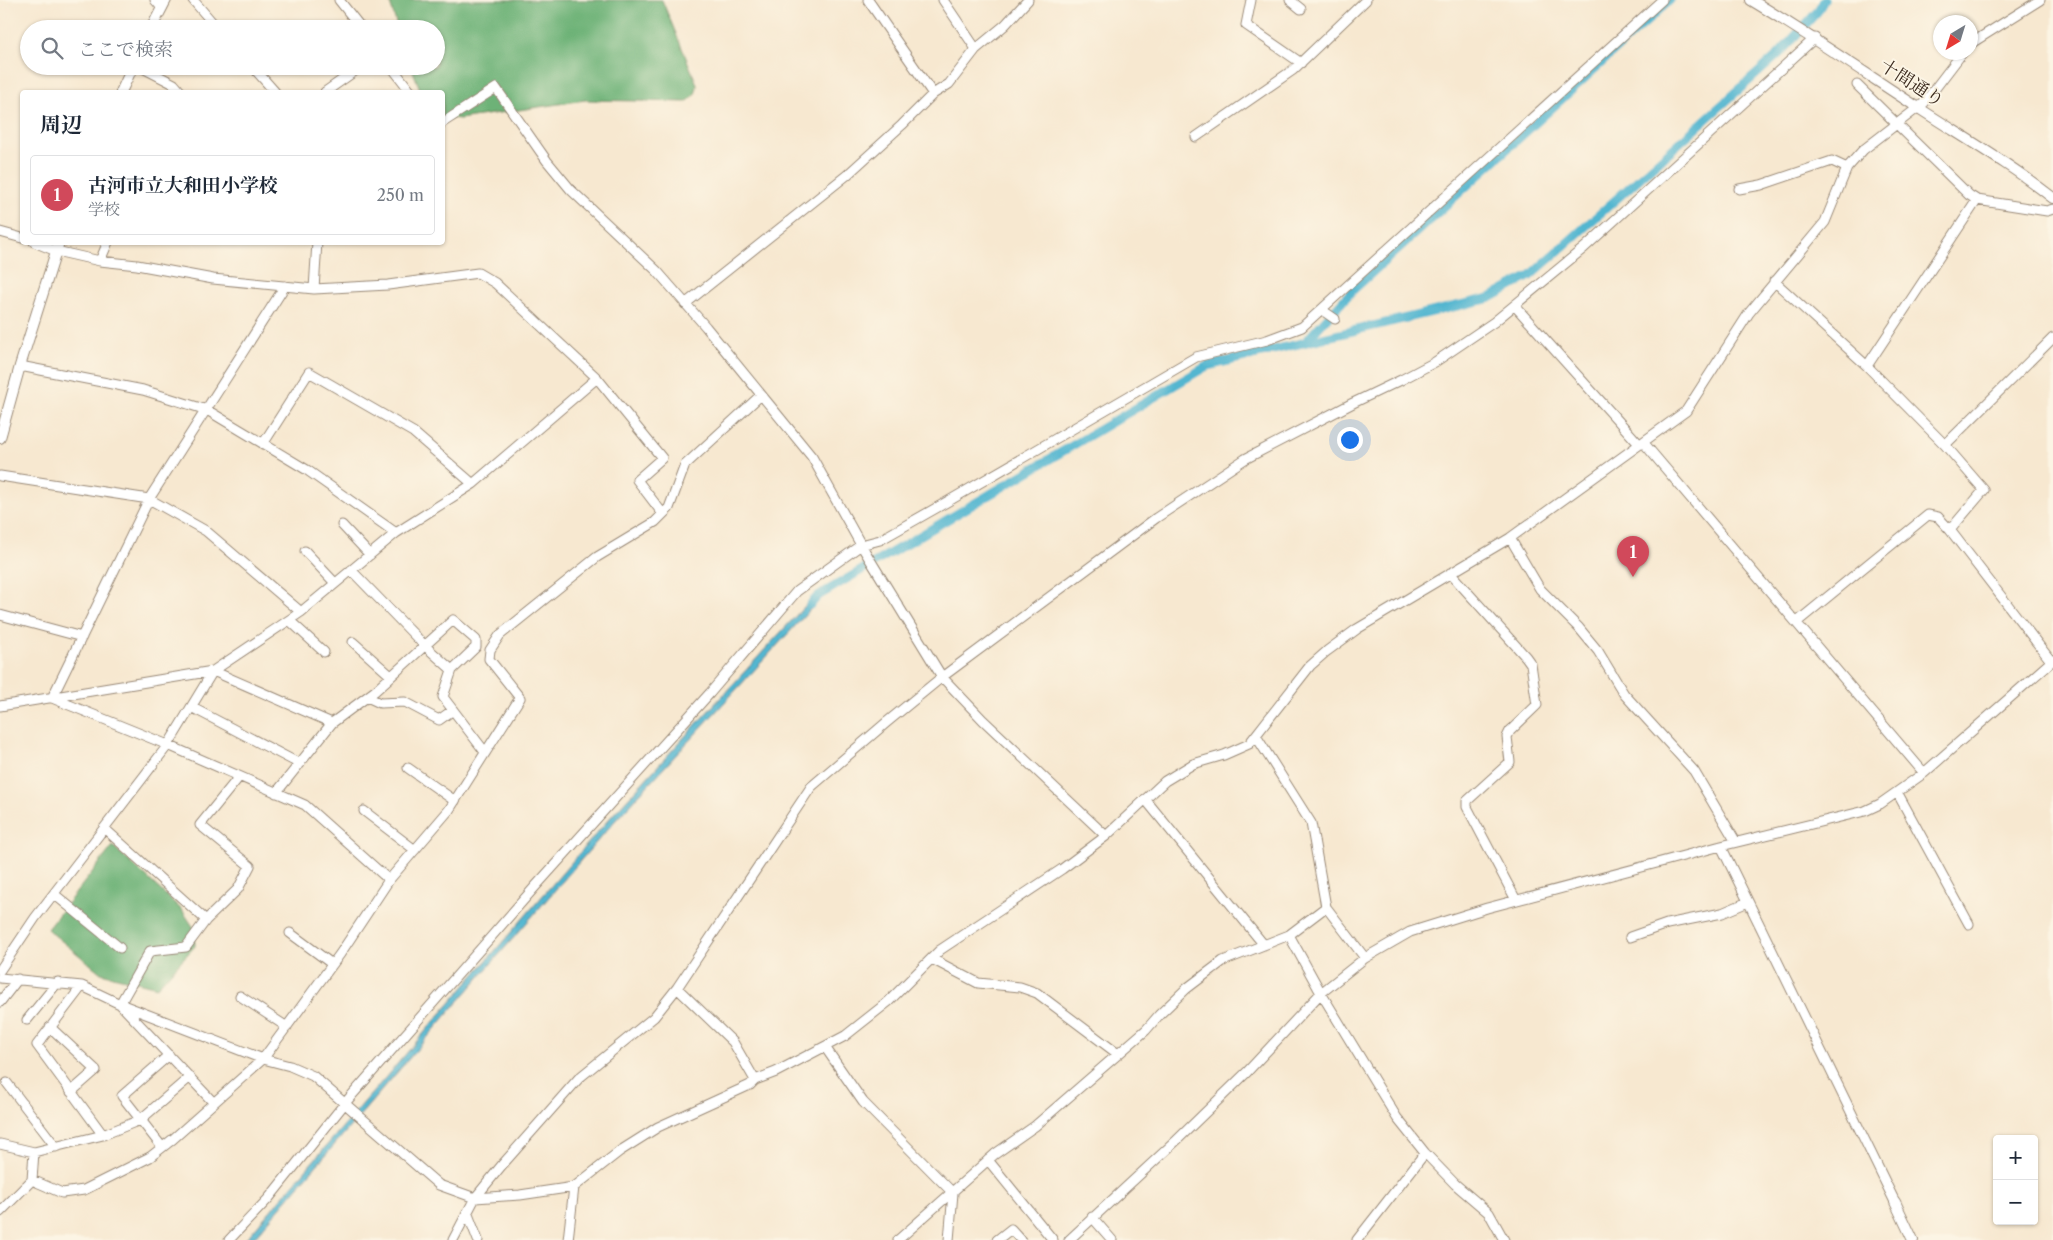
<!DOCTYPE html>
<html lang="ja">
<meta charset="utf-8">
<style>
body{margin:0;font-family:"Libre Caslon Text","Noto Serif JP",serif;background:#f6f6f7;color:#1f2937}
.controls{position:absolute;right:15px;bottom:15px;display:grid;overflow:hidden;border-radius:5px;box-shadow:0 1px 4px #0004}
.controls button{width:45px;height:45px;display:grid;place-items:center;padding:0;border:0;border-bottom:1px solid #e0e1e3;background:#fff;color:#1f2937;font:25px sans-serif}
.compass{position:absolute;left:1933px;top:15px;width:45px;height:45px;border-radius:50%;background:#fff;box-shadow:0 1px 4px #0004;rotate:218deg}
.you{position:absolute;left:1349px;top:439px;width:18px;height:18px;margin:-12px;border:4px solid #fff;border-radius:50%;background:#1a73e8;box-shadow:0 0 0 8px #1a73e833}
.badge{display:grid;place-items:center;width:32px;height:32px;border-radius:50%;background:#d1495b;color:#fff;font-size:16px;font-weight:700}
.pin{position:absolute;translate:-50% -41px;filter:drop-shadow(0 1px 2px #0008)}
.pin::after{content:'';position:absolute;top:26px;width:18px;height:15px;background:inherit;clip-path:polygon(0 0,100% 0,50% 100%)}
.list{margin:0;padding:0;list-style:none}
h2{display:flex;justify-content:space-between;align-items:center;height:65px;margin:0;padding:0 20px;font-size:21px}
h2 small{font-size:16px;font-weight:400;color:#747a83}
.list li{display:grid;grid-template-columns:32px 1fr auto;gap:15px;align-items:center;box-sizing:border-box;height:80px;margin:0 10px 10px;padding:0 10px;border:1px solid #e0e1e3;border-radius:5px}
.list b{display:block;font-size:19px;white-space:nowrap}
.list p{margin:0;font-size:16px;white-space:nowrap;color:#747a83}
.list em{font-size:16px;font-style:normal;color:#747a83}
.icon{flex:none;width:28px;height:28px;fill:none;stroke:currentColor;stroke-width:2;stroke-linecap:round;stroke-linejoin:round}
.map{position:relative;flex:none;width:2053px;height:1240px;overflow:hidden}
.search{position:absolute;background:#fff;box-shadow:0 1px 4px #0004;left:20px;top:20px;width:425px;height:55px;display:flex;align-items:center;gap:12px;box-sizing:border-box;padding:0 18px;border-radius:28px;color:#747a83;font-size:19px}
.panel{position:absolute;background:#fff;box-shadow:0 1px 4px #0004;left:20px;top:90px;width:425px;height:155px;border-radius:5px}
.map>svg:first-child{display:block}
</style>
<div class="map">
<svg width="2053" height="1240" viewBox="0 0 2053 1240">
<rect width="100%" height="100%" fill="#fcf5e5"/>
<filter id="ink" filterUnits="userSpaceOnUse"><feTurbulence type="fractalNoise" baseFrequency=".02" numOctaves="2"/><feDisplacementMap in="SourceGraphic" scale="10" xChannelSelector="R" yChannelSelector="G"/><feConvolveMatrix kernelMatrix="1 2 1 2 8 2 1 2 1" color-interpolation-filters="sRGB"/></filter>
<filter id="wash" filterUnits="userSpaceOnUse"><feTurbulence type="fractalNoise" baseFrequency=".0096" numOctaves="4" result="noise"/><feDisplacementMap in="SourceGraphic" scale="20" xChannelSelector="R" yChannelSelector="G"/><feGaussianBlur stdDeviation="1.12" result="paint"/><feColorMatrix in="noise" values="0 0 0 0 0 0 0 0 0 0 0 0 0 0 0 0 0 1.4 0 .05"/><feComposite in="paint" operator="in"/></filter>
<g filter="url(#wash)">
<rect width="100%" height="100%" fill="#f7e8d0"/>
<path fill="#6db277" stroke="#546e4a" d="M 389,0 L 662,0 L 697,84 C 697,93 694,97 686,102 L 585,100 L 460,119 L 443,117 L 442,92 L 421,92 L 411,66 L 436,66 L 436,29 L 398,29 Z
M 113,846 L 182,910 L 194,928 L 195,946 L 157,987 L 101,973 L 47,929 Z"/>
<path fill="#52b6d0" stroke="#467077" d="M 816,594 L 820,599 L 613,823 L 252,1240 L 245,1240 L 609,819 Z"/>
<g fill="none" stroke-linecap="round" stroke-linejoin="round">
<path stroke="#52b6d0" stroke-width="9" d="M 1305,342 L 1352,291 L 1670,0
M 810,605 L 818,596 L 1207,366 L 1490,298 L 1530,276 L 1779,54 L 1817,12 L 1824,0"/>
</g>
</g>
<g filter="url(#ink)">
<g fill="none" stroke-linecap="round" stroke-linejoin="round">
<defs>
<path id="minor" d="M 155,0 L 162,8
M 193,0 L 218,29
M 339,0 L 362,29
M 868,0 L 933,94
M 943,0 L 976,49
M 1251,0 L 1246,25 L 1301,63
M 1290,0 L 1301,9
M 1970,44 L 2040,0
M 139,66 L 174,84 L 181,92
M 252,66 L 275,92
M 391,66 L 411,92
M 1857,85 L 1969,195 L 1977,200 L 2047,211 L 2053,209
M 325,92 L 362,66
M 442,123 L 496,88 L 547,161 L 571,190 L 657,271 L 706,327 L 812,457 L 861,545 L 942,677 L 983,720 L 1106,836
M 1196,137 L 1293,70 L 1366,0
M 1739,189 L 1761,185 L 1832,161 L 1847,168
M 0,232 L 22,238
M 34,242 L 56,251 L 100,261 L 137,265 L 213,279 L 314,289 L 388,285 L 478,273 L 495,283 L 597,378 L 662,458 L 637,480 L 663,514
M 100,261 L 108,242
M 1774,281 L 1867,366 L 1945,445 L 1984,490 L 1950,530
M 314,289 L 317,242
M 685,304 L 847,175 L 902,125 L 933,94 L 949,84 L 976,49 L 1005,25 L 1028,0
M 1515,306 L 1639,444
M 1322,310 L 1335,319
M 20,366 L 143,390 L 207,410 L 307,470 L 396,533
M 1867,366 L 1977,200
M 1643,442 L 1924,773
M 263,444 L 309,372 L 413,432 L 473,484
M 1945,445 L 2053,338
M 0,476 L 149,499 L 206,531 L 301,612
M 342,525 L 370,555
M 1510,538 L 1540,589 L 1579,628 L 1598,651 L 1624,694 L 1694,771 L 1736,842
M 305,551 L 335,583
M 351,570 L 424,645 L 452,670
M 1450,573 L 1526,657 L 1531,664 L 1537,705 L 1510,731 L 1507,737 L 1510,762 L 1467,801 L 1467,807 L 1516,900
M 0,615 L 82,637
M 289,620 L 324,652
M 1797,622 L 1928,515 L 1938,517 L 1950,530 L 2051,661
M 353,642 L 391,676
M 213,671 L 332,723
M 367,697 L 380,703 L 405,702 L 439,720 L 453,710
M 52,698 L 149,499 L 285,286
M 52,698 L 168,745 L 305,805 L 389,880
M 0,706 L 213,671 L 301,612 L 396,533 L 473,484 L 597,378
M 191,707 L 300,764
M 1256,736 L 1311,823 L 1326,907 L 1365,958
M 408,768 L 455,801
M 1897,792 L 1969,924
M 276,793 L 332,723 L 375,691 L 453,620 L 476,640 L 476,647 L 452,670 L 443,697 L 485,752
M 1145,799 L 1264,945
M 364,811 L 415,850
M 104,828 L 206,920
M 1721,846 L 1895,1202
M 54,894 L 120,948
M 290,933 L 332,964
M 1289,935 L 1321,993 L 1397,1118 L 1425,1153 L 1455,1184 L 1489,1213 L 1504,1240
M 1630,937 L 1667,924 L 1722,913 L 1748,902
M 932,959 L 978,983 L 1020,987 L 1037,993 L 1118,1054
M 0,970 L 35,918 L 168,745 L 213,671
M 0,978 L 82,986 L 120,1004 L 263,1059 L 290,1066 L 313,1076 L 439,1185 L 475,1198 L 520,1195 L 574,1187 L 620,1151 L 658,1127 L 750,1085 L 755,1080 L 776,1072 L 845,1036 L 888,1002 L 940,950 L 1062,869 L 1106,836 L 1165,781 L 1193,764 L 1224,755 L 1249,744 L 1310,666 L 1327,651 L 1357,629 L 1510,538 L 1686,411 L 1749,313 L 1825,222 L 1847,168 L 1863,150 L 1924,103 L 1963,52
M 82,986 L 37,1045 L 103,1135 L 140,1120 L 190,1077
M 677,988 L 733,1042 L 755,1080
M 240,996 L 287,1027
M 0,1002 L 18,979
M 27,1020 L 58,982
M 50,1027 L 96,1070 L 71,1092
M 825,1047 L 863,1102 L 953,1193 L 949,1240
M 7,1083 L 56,1147
M 213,1102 L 120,1004 L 150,951 L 186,947 L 206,920 L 238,889 L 250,866 L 200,825 L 239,777
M 0,1144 L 34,1152 L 103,1135
M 162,1147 L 122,1096 L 169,1055
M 988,1160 L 1053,1240
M 32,1180 L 34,1152
M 0,1212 L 32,1180 L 62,1193 L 84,1190 L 150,1157 L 173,1139 L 263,1059 L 340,954 L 389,880 L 449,810 L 520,698 L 489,659 L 490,650 L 500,635 L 597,557 L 655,522 L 669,508 L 685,465 L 761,395
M 467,1212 L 478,1240
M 1092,1217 L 1112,1240
M 229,1240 L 269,1198 L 345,1103 L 534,888 L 710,693 L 797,591 L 861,545 L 880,540 L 952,499 L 1196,357 L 1267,340 L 1302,327 L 1662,0
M 453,1240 L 475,1198 L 502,1165 L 579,1078 L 654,1017 L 677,988 L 811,787 L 887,722 L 942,677 L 1156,518 L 1245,459 L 1353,403 L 1401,380 L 1435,362 L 1494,322 L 1584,248 L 1815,38
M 568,1240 L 574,1187
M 898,1240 L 995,1154 L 1035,1126 L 1146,1030 L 1159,1015 L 1186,989 L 1223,961 L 1289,935 L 1326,907
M 997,1240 L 1011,1229 L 1021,1240
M 1069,1240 L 1177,1140 L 1247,1072 L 1321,993 L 1365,958 L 1410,932 L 1487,908 L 1721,846 L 1865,811 L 1880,804 L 1924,773 L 2053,660
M 1357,1240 L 1425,1153"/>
<path id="tertiary" d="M 1751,0 C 1808,34 1862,71 1917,107 C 1963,137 2010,164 2053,198
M 151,29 L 166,0
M 121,92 L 133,66
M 0,438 L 20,366 L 59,242
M 1895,1202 L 1913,1240"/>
</defs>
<use href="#minor" stroke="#998977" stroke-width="11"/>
<use href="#tertiary" stroke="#998977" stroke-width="12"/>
<use href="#minor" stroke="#fff" stroke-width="9"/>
<use href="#tertiary" stroke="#fff" stroke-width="10"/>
</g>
</g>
<g text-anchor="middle" stroke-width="4" stroke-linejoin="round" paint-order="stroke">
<g font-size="18" fill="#3b2a1e" stroke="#fcf5e5">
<text transform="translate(1912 83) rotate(33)" y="6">十間通り</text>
</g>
</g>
</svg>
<div class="controls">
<button>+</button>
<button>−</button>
</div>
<svg class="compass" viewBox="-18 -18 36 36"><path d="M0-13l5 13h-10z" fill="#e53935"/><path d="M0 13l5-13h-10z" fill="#747a83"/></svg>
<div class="you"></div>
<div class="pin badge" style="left:1633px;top:577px">1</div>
<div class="search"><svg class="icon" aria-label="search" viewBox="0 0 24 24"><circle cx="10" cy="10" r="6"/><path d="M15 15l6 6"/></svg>ここで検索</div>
<section class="panel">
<h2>周辺<small></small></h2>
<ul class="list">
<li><span class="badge">1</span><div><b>古河市立大和田小学校</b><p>学校</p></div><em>250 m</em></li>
</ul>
</section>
</div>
